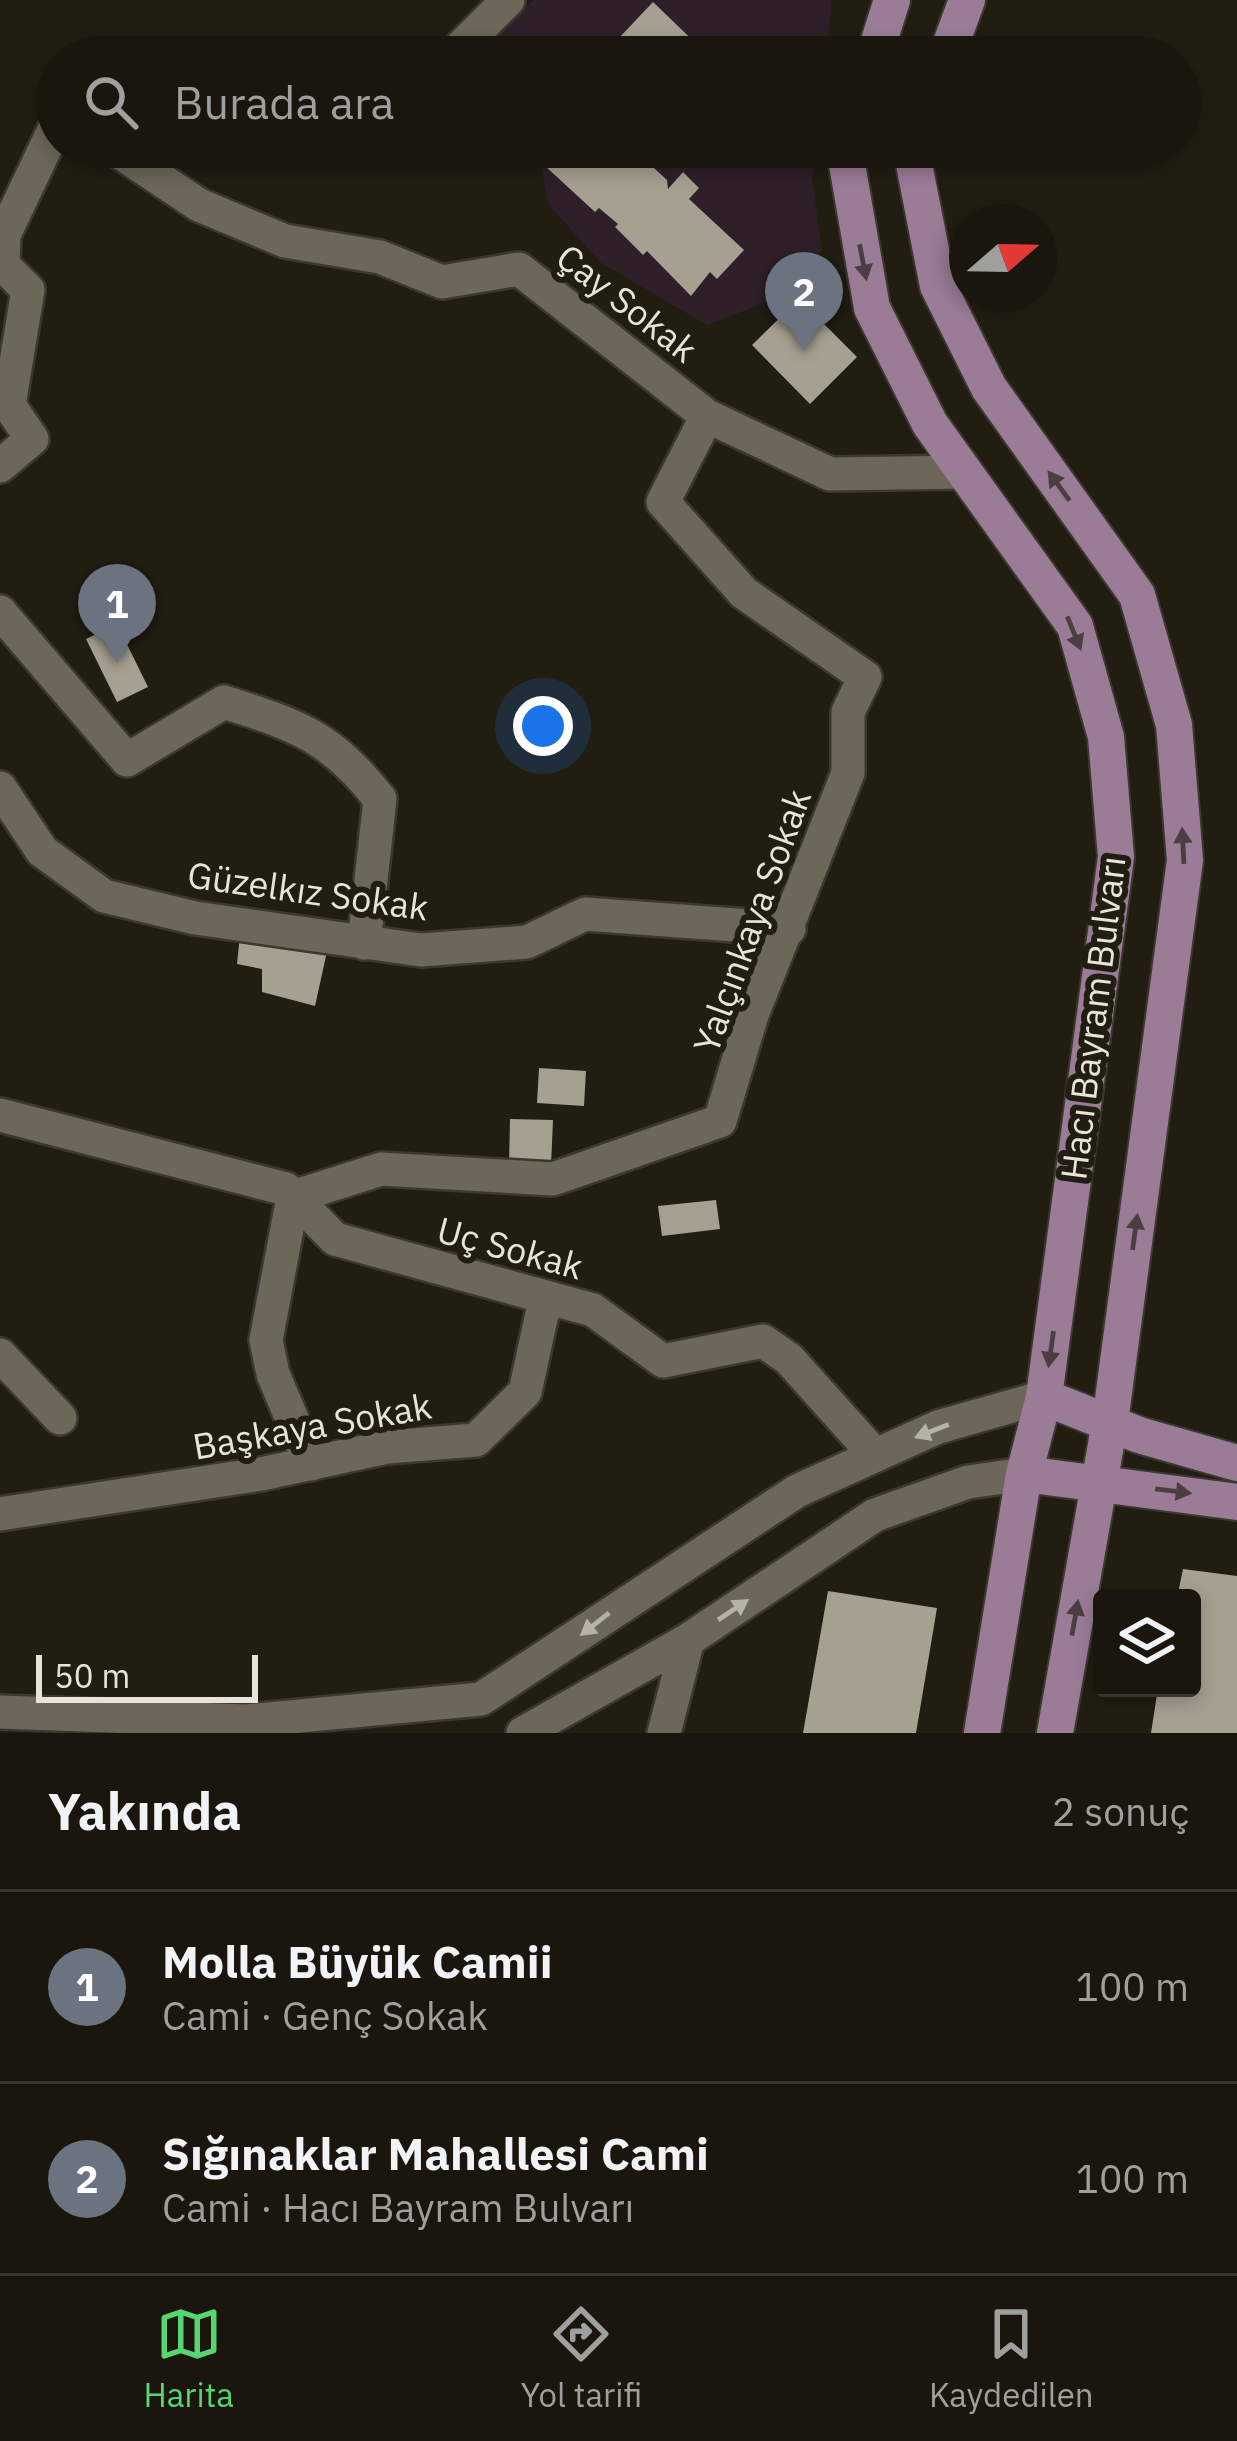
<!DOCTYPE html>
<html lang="tr">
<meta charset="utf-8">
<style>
body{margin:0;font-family:"IBM Plex Sans",sans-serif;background:#27231b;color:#f1f3f6}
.controls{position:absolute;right:36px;bottom:36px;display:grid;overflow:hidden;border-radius:12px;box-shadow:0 6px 18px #0003}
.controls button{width:108px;height:108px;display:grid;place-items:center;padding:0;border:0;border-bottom:3px solid #38352e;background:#1a160d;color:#f1f3f6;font:60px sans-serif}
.compass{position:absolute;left:949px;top:204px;width:108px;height:108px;border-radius:50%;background:#1a160d;box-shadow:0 6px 18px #0003;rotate:70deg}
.scale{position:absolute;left:36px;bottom:30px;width:222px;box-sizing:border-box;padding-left:12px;border:6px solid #e7e4dc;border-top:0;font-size:33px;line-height:42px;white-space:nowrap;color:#e7e4dc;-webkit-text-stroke:9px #221d11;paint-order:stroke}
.you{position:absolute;left:543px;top:726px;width:42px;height:42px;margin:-30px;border:9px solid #fff;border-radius:50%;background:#1a73e8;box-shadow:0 0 0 18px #1a73e833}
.badge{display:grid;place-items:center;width:78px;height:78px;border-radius:50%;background:#57d570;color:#fff;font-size:39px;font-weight:700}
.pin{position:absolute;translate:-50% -99px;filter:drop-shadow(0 3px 6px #0008)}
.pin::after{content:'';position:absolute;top:63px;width:42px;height:36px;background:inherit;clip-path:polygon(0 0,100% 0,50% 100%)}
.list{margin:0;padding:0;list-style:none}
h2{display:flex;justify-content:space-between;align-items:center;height:156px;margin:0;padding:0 48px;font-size:51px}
h2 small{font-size:39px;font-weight:400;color:#9f9f9d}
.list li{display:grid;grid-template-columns:78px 1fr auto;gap:36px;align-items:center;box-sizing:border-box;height:192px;padding:0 48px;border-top:3px solid #38352e}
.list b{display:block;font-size:45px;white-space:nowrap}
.list p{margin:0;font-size:39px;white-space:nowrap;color:#9f9f9d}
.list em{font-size:39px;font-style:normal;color:#9f9f9d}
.icon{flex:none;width:66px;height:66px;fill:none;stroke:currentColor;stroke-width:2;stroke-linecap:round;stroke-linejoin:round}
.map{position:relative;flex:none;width:1237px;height:1733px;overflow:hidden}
.search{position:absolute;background:#1a160d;box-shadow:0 6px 18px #0003;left:36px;right:36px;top:36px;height:132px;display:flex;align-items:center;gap:30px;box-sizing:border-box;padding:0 42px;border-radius:66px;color:#9f9f9d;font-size:45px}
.sheet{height:540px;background:#1a160d}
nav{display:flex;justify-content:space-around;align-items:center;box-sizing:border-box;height:168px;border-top:3px solid #38352e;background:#1a160d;font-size:33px;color:#9f9f9d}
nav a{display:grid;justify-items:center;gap:6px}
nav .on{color:#57d570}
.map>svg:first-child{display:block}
</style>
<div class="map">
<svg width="1237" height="1733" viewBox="0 0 1237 1733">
<rect width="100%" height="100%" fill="#221d11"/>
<path fill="#2f1f29" d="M 534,0 L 832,0 L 826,57 L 500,57 L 486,37 Z
M 537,147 L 816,147 L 812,179 L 822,250 L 769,301 L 707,325 L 601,263 L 549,205 Z"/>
<path fill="#a6a091" d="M 653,2 L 708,55 L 706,57 L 601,57 Z
M 559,147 L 612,147 L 621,156 L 631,147 L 667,180 L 668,189 L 683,172 L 699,188 L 689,199 L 744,250 L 717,279 L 710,272 L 691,296 L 647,251 L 643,255 L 615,227 L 618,224 L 599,208 L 595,212 L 544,165 Z
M 799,299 L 857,357 L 810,404 L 752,345 Z
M 117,624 L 148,687 L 117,702 L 86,639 Z
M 240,935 L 328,947 L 315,1006 L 262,992 L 262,969 L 237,964 Z
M 539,1068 L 586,1071 L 584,1106 L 537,1103 Z
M 510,1119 L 553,1120 L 551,1166 L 509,1165 Z
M 716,1200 L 720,1229 L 662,1236 L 658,1206 Z
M 1183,1569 L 1237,1576 L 1237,1733 L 1151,1733 L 1158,1688 L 1192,1688 L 1192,1598 L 1177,1598 Z
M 828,1591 L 937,1608 L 916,1733 L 803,1733 Z"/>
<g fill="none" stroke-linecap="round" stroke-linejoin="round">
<defs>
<path id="minor" d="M 453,55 L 508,0
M 112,147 L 199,205 L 285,241 L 380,257 L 442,282 L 519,269 L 707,416 L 830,474 L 965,472
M 0,466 L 32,439 L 9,405 L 28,290 L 3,265 L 4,235 L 53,132 L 57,135
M 0,612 L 127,760 L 224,702 C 299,726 330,736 380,799 L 364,943
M 0,788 L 42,851 L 104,896 L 195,918 L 421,950 L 527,942 L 585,914 L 789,929
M 0,1115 L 286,1189 L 335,1239 L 593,1310 L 663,1361 L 763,1341 L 789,1359 L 875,1455
M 293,1197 L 381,1169 L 553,1179 L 720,1121 L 752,1015 L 848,773 L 848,712 L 865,677 L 744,593 L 663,502 L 707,416
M 293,1197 L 266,1340 L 273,1374 L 311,1464
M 0,1355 L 60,1418
M 0,1514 L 261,1474 L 387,1447 L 476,1440 L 525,1392 L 545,1300
M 0,1712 L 247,1721 L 481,1699 L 797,1491 L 938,1427 L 1044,1397
M 523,1733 L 688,1640 L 875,1515 L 968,1482 L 1024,1474
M 664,1733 L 688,1640"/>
<path id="major" d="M 874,57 L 892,0
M 946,57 L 967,0
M 844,147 L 872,308 L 930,424 L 1075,626 L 1106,737 L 1116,857 L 1044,1397 L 1024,1474 L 982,1733
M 917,147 L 913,159 L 938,286 L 989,388 L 1137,595 L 1174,725 L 1185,860 L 1110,1422 L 1055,1733
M 1044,1397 L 1139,1435 L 1237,1463
M 1024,1474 L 1237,1502"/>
</defs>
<use href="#minor" stroke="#3b3831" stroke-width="38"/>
<use href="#major" stroke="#3b3831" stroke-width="40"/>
<use href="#minor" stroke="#6d6759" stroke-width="33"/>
<use href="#major" stroke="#9a7c97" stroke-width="36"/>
</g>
<defs><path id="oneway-solid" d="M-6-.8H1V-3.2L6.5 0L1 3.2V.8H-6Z" transform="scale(3)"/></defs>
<g fill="#4c3e40">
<use href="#oneway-solid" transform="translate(863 262) rotate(79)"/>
<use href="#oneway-solid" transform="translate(1059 486) rotate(-126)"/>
<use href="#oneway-solid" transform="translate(1074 633) rotate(68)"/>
<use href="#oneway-solid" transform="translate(1183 846) rotate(-93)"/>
<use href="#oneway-solid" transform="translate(1135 1232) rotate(-82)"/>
<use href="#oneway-solid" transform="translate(1051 1349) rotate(98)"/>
<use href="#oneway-solid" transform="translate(1173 1491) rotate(7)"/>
<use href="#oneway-solid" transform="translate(1075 1618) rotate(-80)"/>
</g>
<g fill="#b6b2a8">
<use href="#oneway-solid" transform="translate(932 1431) rotate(159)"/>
<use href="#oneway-solid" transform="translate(733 1610) rotate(-34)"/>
<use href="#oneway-solid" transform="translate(595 1624) rotate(142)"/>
</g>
<g text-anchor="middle" stroke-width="12" stroke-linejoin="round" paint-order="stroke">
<g font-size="36" fill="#e7e4dc" stroke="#221d11">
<text transform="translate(627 303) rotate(38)" y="13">Çay Sokak</text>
<text transform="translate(308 891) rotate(8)" y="13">Güzelkız Sokak</text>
<text transform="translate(752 921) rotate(-70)" y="13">Yalçınkaya Sokak</text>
<text transform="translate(1093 1018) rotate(-83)" y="13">Hacı Bayram Bulvarı</text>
<text transform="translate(510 1248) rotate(15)" y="13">Uç Sokak</text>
<text transform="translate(312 1426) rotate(-10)" y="13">Başkaya Sokak</text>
</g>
</g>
</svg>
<div class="controls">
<button><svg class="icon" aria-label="layers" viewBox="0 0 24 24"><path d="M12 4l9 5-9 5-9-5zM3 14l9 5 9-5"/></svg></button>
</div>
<svg class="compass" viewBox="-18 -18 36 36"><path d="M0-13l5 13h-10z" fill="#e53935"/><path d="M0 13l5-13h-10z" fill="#9f9f9d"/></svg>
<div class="scale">50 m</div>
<div class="you"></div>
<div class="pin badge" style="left:117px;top:663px;background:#6b7280">1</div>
<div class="pin badge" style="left:804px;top:351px;background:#6b7280">2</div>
<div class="search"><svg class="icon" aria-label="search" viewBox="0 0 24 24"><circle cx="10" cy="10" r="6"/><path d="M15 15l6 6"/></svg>Burada ara</div>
</div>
<section class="sheet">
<h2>Yakında<small>2 sonuç</small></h2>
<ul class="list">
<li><span class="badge" style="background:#6b7280">1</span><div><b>Molla Büyük Camii</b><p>Cami · Genç Sokak</p></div><em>100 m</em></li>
<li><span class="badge" style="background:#6b7280">2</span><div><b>Sığınaklar Mahallesi Cami</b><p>Cami · Hacı Bayram Bulvarı</p></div><em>100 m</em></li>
</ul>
</section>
<nav>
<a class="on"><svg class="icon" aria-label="map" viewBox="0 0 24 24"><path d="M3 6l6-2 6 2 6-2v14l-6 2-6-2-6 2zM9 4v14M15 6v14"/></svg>Harita</a>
<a><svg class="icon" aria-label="directions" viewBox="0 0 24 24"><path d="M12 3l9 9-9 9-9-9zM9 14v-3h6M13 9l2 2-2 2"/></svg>Yol tarifi</a>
<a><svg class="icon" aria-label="saved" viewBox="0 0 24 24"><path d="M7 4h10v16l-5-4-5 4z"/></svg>Kaydedilen</a>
</nav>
